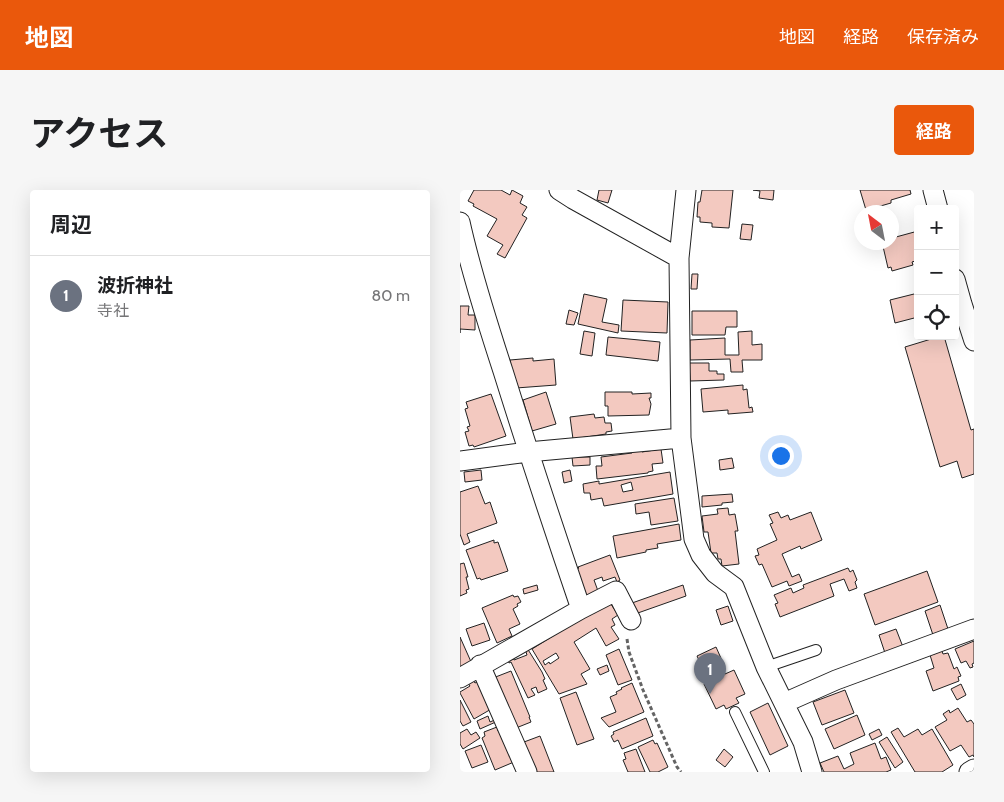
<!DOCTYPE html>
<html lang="ja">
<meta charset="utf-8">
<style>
body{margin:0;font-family:Cabin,"Noto Sans JP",sans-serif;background:#f6f6f6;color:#202124}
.controls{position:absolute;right:15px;top:15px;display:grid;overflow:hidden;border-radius:5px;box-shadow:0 5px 20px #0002}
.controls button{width:45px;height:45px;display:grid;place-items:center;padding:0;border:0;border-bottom:1px solid #e0e0e0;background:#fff;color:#202124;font:25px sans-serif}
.compass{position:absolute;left:394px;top:15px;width:45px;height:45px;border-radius:50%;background:#fff;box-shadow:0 5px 20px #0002;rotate:328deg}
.you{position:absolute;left:320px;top:265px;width:18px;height:18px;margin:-12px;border:4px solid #fff;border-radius:50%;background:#1a73e8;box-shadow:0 0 0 8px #1a73e833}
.badge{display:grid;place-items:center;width:32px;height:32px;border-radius:50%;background:#ea580c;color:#fff;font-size:16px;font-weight:700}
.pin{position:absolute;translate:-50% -41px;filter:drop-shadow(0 1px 2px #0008)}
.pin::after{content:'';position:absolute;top:26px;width:18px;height:15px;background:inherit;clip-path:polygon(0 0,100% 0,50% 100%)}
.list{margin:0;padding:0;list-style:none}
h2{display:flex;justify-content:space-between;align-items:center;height:65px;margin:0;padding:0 20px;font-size:21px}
h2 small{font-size:16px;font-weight:400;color:#757577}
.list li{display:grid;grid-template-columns:32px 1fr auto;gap:15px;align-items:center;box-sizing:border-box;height:80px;padding:0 20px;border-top:1px solid #e0e0e0}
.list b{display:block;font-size:19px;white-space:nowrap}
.list p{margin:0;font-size:16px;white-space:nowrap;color:#757577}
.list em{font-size:16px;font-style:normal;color:#757577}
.icon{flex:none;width:28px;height:28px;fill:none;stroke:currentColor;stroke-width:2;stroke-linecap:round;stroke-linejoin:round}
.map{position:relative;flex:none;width:514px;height:582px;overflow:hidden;border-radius:5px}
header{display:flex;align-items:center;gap:30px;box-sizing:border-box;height:70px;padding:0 25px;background:#ea580c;color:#fff}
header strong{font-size:24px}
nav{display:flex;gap:28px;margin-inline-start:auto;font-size:18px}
.intro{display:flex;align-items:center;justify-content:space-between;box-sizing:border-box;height:120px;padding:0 30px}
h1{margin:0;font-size:35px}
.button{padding:12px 22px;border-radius:5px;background:#ea580c;color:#fff;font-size:18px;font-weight:700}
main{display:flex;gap:30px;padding:0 30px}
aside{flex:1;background:#fff;border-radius:5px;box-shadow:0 5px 20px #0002}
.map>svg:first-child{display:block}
</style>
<header>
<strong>地図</strong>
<nav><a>地図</a><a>経路</a><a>保存済み</a></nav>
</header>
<div class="intro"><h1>アクセス</h1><a class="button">経路</a></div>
<main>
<aside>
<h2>周辺<small></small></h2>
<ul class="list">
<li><span class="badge" style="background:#6b7280">1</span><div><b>波折神社</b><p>寺社</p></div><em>80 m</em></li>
</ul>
</aside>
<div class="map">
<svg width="514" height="582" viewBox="0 0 514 582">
<rect width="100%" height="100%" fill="#fff"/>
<path fill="#f3c9c0" stroke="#222" fill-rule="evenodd" d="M 14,0 L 41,0 L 50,5 L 52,0 L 63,6 L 60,13 L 67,17 L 62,25 L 67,28 L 45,68 L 37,64 L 43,55 L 27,46 L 37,29 L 13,16 L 14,14 L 8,11 Z
M 139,0 L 152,0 L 148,13 L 137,10 Z
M 242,0 L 273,0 L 269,38 L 252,37 L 252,33 L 240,32 L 240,27 L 237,27 L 238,12 L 240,12 Z
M 293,0 L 314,0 L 313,10 L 299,8 L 300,1 Z
M 400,0 L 450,0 L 451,4 L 431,10 L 431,13 L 417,17 L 419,22 L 408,22 L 407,19 L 406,20 Z
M 282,34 L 293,35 L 291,50 L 280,49 Z
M 458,41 L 458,70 L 452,72 L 453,75 L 432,81 L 431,77 L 428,78 L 422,52 L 432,52 L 432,45 L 435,44 L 436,47 Z
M 232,84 L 238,84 L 237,99 L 231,99 Z
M 458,103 L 458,127 L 435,133 L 430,110 Z
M 124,104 L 147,109 L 142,132 L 159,135 L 158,143 L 118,134 Z
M 163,110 L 208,112 L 207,143 L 161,141 Z
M 0,116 L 9,116 L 8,125 L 15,125 L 15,140 L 0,139 L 0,143 Z
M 109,120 L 118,123 L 114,135 L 106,134 Z
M 232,121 L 277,121 L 277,137 L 266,137 L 265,145 L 232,145 Z
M 124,141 L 135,143 L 132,166 L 120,164 Z
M 292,141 L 292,155 L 302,154 L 302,170 L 282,170 L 283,182 L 271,182 L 270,169 L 230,170 L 230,150 L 265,148 L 265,165 L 279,165 L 278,142 Z
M 481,146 L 484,146 L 511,240 L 514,239 L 514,284 L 502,288 L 497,271 L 480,277 L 445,157 Z
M 148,147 L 200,152 L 198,171 L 146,165 Z
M 73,168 L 73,171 L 94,169 L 96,195 L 56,198 L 55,187 L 51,187 L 50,170 Z
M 229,173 L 249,173 L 249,181 L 257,181 L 257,184 L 264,184 L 264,190 L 230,191 Z
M 283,195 L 283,200 L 287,199 L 289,218 L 292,217 L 293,222 L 268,224 L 268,220 L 243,222 L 241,199 Z
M 86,202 L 96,234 L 72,241 L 63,210 Z
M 145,202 L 172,202 L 172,204 L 191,203 L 191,208 L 189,208 L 191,214 L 189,225 L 148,226 L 148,216 L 145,216 Z
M 31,204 L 46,246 L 14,257 L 13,255 L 9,256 L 5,242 L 9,241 L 7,237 L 10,236 L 5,219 L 8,218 L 6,212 Z
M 134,224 L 135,228 L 144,227 L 145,233 L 151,233 L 152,241 L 146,242 L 146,244 L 113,249 L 110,227 Z
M 182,259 L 182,262 L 201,259 L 203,273 L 192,274 L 193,281 L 188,282 L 188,283 L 137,289 L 136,276 L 142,276 L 141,267 L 172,263 L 172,261 Z
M 112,267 L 130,267 L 130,275 L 113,276 Z
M 272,268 L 274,278 L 260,280 L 259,270 Z
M 21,280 L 22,290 L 5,292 L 4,282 Z
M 110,280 L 112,291 L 104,293 L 102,282 Z
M 210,282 L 213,304 L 144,316 L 142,308 L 131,310 L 130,303 L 124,303 L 123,294 L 139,291 L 139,294 ZM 171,292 L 173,300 L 163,302 L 161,295 Z
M 18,296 L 25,314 L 30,312 L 37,333 L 7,344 L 10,352 L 4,355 L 0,344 L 0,302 Z
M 272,304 L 273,312 L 262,313 L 262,315 L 242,317 L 242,306 Z
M 214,308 L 218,331 L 191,335 L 189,322 L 176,324 L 175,314 Z
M 268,318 L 269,325 L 275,324 L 278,341 L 275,341 L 279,374 L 262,376 L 261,369 L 258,369 L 257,363 L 251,363 L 248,342 L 244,342 L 242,326 L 258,324 L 257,319 Z
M 318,322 L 321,328 L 328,325 L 330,330 L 351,322 L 362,350 L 341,359 L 340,356 L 322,364 L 332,387 L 339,384 L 342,391 L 329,396 L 327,391 L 312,397 L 302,374 L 299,375 L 295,366 L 299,365 L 297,359 L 317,350 L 310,334 L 313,333 L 309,325 Z
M 219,334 L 221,350 L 197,354 L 198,358 L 186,360 L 186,362 L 157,368 L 153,346 Z
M 34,350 L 34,353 L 38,352 L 48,381 L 21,390 L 20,388 L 17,389 L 6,360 Z
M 150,365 L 160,390 L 157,392 L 155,387 L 143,391 L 142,387 L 134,390 L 138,401 L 125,406 L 115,380 L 119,378 L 118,377 Z
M 4,373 L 8,387 L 6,387 L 9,399 L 6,400 L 7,403 L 0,406 L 0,374 Z
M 388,378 L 390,382 L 393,380 L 397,390 L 395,392 L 397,398 L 389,401 L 384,389 L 370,394 L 374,406 L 320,427 L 315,414 L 318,413 L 314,405 L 331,398 L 333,403 L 344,398 L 343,395 Z
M 467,381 L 478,412 L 415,435 L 404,404 Z
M 77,395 L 78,400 L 64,404 L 63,399 Z
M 223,395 L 226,406 L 175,424 L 172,413 Z
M 53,405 L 54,407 L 58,406 L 61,412 L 57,414 L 58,416 L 53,419 L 60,434 L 49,439 L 52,446 L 37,453 L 22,418 Z
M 149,411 L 158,425 L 152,429 L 155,435 L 151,437 L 159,449 L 146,456 L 136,438 L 114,452 L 130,479 L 121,484 L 127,494 L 99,504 L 72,459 ZM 96,463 L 99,468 L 90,474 L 89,472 L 85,475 L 83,471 Z
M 480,415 L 488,439 L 473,445 L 465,421 Z
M 268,416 L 273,431 L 261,435 L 256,420 Z
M 24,433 L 30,450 L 12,456 L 6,439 Z
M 436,439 L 443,457 L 425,463 L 419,445 Z
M 0,447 L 12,474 L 0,479 Z
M 514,451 L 514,473 L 512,474 L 513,477 L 510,478 L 506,471 L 501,473 L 495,459 Z
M 480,456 L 483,464 L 488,463 L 494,479 L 497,477 L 501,486 L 498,487 L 499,491 L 473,501 L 466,481 L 474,478 L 470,465 L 477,463 L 475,458 Z
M 256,457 L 264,475 L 262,477 L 265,484 L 274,480 L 285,504 L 276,508 L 279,513 L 266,519 L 264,515 L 256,519 L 244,494 L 251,490 L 248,484 L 246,485 L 237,466 Z
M 67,458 L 82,482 L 85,489 L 83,490 L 87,499 L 78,503 L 76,497 L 71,499 L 75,505 L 68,508 L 51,472 L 49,473 L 47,469 L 52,466 L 54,470 L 67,465 L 65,459 Z
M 159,459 L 172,490 L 158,495 L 146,465 Z
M 147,475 L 149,481 L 140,485 L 137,479 Z
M 51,481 L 70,527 L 69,527 L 71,532 L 56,538 L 33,488 Z
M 13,490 L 15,493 L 19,491 L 33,518 L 14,529 L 0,503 L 0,502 L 10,496 L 8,493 Z
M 172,493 L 184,522 L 149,537 L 141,528 L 156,522 L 150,507 L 157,504 L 156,502 L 162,499 L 161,498 Z
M 501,494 L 506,505 L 497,510 L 491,499 Z
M 385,500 L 394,523 L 362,535 L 353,512 Z
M 116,502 L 134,549 L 117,555 L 100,508 Z
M 0,510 L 11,532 L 3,536 L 0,531 Z
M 308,513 L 328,556 L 310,565 L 290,522 Z
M 498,518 L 507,532 L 511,530 L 514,534 L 514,567 L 513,565 L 509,567 L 501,555 L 490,561 L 475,537 L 487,530 L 483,524 L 489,520 L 490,523 Z
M 397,525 L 405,545 L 374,559 L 365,539 Z
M 28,526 L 30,532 L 37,529 L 38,531 L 20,539 L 17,531 Z
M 186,528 L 193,546 L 162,559 L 158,550 L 154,552 L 151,546 L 154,544 L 153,542 Z
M 37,537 L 38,541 L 41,539 L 54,572 L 35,580 L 22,548 L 25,546 L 24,542 Z
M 438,538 L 444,547 L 458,539 L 462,545 L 472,539 L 493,575 L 482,582 L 455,582 L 431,542 Z
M 7,539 L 11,545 L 16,542 L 20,548 L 3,559 L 0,554 L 0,543 Z
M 419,539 L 422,545 L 412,550 L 409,544 Z
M 80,546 L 94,582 L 76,582 L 64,552 Z
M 427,547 L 443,572 L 435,578 L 419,552 Z
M 193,550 L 195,554 L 197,553 L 208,577 L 198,582 L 190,582 L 178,557 Z
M 415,553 L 421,569 L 426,567 L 431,580 L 426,582 L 364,582 L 360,573 L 378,566 L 384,579 L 394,574 L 390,563 Z
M 21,555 L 28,572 L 12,578 L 5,561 Z
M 176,559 L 185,582 L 168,582 L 163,570 L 166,569 L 164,563 Z
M 264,559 L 273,567 L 265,577 L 256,570 Z"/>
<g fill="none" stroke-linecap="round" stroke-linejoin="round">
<defs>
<path id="lane" d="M 306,477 L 356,460
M 275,522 L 304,582"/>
<path id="street" d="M 99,0 L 113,9 L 219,68
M 226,0 L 219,68 L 221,248 L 234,349 L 241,365 L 255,383 L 274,397 L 306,477 L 343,552 L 352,582
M 473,0 L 478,19
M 0,32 C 11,82 27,132 43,181 C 68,261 94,340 121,419
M 495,89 L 502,114 L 514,151
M 0,271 L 68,262 L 221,248
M 20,475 L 67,582
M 0,488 L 121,419 L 156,401 L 171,430
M 324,513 L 376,490 L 514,439
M 509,582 L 514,579"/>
</defs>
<use href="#lane" stroke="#222" stroke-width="12"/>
<use href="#street" stroke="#222" stroke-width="21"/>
<path stroke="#646464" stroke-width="3" stroke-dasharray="4 2.5" stroke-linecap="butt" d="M 167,449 L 169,462 L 183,500 L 217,577 L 221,582"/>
<use href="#lane" stroke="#fff" stroke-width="10"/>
<use href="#street" stroke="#fff" stroke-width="19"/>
</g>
</svg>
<div class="controls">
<button>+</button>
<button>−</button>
<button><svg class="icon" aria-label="locate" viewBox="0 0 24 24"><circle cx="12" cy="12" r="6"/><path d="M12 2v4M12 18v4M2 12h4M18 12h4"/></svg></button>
</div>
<svg class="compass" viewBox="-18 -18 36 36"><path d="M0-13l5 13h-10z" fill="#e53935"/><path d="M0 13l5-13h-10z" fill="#757577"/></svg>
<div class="you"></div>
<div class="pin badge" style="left:250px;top:504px;background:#6b7280">1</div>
</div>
</main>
